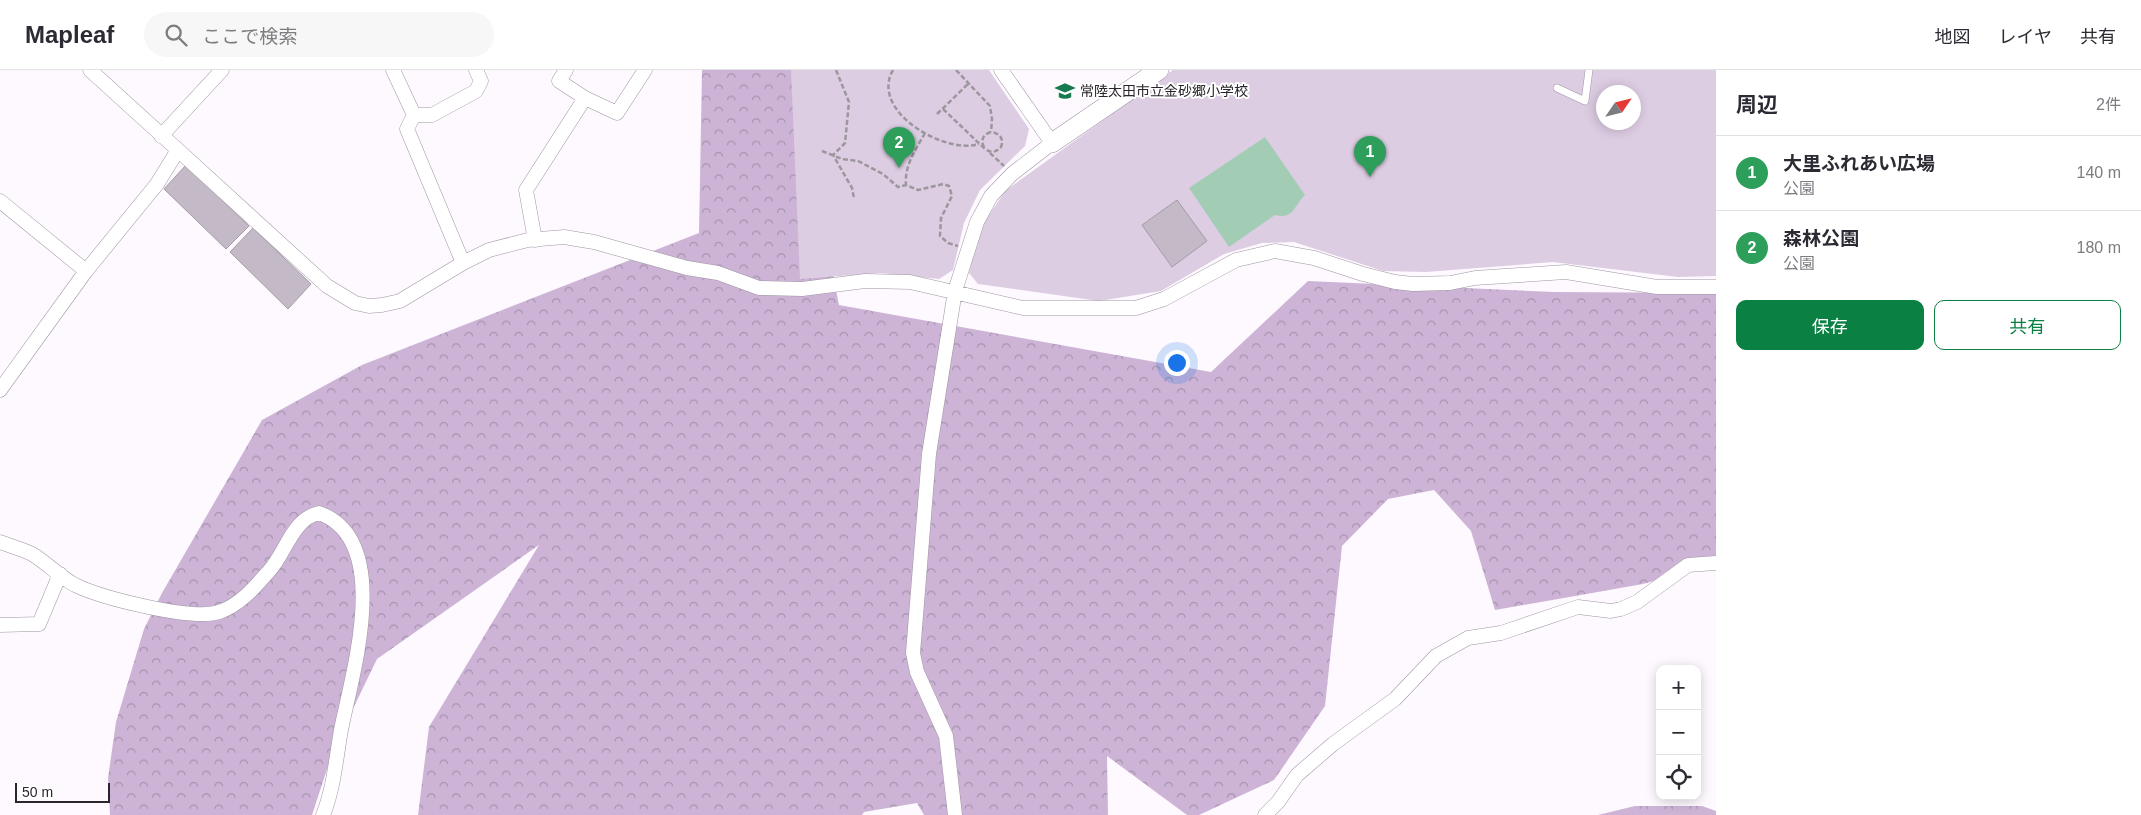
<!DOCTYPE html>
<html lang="ja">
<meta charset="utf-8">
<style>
body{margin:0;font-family:Helvetica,"Noto Sans JP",sans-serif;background:#f7f7f7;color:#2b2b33}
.controls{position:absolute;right:15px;bottom:15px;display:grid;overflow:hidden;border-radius:10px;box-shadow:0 2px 12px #0003}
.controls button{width:45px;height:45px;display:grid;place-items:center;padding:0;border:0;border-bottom:1px solid #e1e1e2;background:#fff;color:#2b2b33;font:25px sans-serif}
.compass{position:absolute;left:1596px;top:15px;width:45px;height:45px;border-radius:50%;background:#fff;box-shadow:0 2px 12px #0003;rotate:55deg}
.scale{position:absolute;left:15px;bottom:12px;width:95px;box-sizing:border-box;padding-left:5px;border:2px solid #29252a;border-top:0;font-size:14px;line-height:18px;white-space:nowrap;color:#29252a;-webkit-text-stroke:4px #fff;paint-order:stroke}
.you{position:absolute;left:1176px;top:292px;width:18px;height:18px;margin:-12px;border:4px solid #fff;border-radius:50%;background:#1a73e8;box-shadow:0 0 0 8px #1a73e833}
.badge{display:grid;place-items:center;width:32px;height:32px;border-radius:50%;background:#0b8043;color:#fff;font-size:16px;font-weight:700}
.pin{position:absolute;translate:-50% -41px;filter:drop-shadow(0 1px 2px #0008)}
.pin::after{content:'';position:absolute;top:26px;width:18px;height:15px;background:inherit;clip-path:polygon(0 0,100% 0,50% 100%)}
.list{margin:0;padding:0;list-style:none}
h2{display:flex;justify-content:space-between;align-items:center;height:65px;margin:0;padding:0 20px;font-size:21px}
h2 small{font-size:16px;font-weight:400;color:#7c7c81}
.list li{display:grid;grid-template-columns:32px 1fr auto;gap:15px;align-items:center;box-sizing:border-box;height:75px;padding:0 20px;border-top:1px solid #e1e1e2}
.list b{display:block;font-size:19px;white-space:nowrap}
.list p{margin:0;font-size:16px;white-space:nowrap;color:#7c7c81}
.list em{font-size:16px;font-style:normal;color:#7c7c81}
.actions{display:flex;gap:10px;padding:15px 20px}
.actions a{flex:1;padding:11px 0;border:1px solid #0b8043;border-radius:10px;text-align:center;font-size:18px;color:#0b8043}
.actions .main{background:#0b8043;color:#fff}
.icon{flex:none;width:28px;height:28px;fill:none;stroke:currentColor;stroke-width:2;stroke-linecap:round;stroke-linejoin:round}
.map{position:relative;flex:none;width:1716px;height:745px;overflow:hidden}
header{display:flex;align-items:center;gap:30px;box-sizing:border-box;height:70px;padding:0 25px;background:#fff;border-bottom:1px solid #e1e1e2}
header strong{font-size:24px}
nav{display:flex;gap:28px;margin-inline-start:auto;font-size:18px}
.search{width:350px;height:45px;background:#f7f7f7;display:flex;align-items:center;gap:12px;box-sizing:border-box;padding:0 18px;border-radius:28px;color:#7c7c81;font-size:19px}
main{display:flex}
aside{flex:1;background:#fff}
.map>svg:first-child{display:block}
</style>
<header>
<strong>Mapleaf</strong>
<div class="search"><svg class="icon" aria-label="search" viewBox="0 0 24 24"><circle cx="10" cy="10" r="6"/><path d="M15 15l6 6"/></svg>ここで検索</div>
<nav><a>地図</a><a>レイヤ</a><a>共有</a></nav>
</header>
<main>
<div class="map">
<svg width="1716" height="745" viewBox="0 0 1716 745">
<defs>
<pattern id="forest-crowns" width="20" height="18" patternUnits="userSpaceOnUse" patternTransform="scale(1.25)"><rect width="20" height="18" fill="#cdb4d6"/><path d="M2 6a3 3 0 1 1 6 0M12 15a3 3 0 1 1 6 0" fill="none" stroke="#a692ae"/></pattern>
</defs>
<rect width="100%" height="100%" fill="#fdf9fe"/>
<path fill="url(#forest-crowns)" d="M 702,0 L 792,0 L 839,235 L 1211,302 L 1308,211 L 1554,222 L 1716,223 L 1716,494 L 1643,514 L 1495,540 L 1471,461 L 1434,420 L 1388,429 L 1342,476 L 1325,636 L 1274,710 L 1199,745 L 1187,745 L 1107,686 L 1108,745 L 924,745 L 917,733 L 864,742 L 862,745 L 418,745 L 429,657 L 539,475 L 377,589 L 334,678 L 312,745 L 110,745 L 108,708 L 116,652 L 144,559 L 162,523 L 262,350 L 362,295 L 699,163 Z
M 1635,736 L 1702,736 L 1716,741 L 1716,745 L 1598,745 Z"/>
<path fill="#ddcde3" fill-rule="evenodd" d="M 791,0 L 989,0 L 1029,59 L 1025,76 L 980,120 L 964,153 L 953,200 L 939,209 L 880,203 L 800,209 Z
M 1173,0 L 1716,0 L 1716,206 L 1678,207 L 1553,192 L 1426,202 L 1383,201 L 1294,172 L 1262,173 L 1224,184 L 1161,221 L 1099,231 L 978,214 L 969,203 L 980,159 L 1005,121 ZM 1604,22 L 1634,22 L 1634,52 L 1604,52 Z"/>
<path fill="#a3ccb5" d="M 1265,67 L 1305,125 C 1294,135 1294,150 1275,145 L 1229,177 L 1189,118 Z"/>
<path fill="#c4bac7" stroke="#a49ba7" d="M 186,95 L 249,156 L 226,179 L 164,119 Z
M 1177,130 L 1207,171 L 1172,197 L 1142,155 Z
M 253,158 L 311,214 L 288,239 L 230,182 Z"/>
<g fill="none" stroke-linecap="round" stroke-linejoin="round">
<defs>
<path id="lane" d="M 1557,18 L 1585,31 L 1589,0"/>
<path id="street" d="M 393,0 L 414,45 L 407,59 L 463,193
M 566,0 L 559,11 L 585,28 L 617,43 L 645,0
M 414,45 L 432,45 L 476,21 L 481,11 L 476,0
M 161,66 L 222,0
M 178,80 L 327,216 L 355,233 L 369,236 L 382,235 L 400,231 L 463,193 L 489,180 L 528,170 L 564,167 L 594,172 L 687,198 L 718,203 L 759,218 L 802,219 L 865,211 L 910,212 L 1023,238 L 1136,238 L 1164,229 L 1236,190 L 1275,181 L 1314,188 L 1363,204 L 1395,212 L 1413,214 L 1450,213 L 1475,208 L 1566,202 L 1657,217 L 1716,217
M 0,131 L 86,201
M 535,170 L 526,120 L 585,28
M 0,320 L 86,201 L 157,114 L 178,80 L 90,0
M 0,472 C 10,476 22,479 32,484 C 47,493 60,507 75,515 C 102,528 192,551 219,542 C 240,535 255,517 269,501 C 286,483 292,449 319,443 C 394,470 352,604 341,660 C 336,688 334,718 323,745
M 0,555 L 39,554 L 60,504
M 955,745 L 946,666 L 917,602 L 913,583 L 929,384 L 955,221 L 977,152 L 991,126 L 1012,104 L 1052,73 L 1001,0
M 1265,745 L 1278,732 L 1297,705 L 1333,674 L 1395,629 L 1436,586 L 1468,568 L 1501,563 L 1578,537 L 1611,541 L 1621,539 L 1637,532 L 1688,495 L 1716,493"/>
<path id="secondary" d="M 1052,73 L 1159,0"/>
</defs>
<use href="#lane" stroke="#9e95a2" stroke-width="8"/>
<use href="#street" stroke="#9e95a2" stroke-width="15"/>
<use href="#secondary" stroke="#9e95a2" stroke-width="20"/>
<path stroke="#9b979c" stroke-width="2.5" stroke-dasharray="5 2.5" stroke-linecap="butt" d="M 836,0 L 849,32 L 845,73 L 833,85 L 852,118 L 854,128
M 893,0 C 869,41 945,85 979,74
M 956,0 L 990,36 L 992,49 L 991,62
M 943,39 L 985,79 C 991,83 995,83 1001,77 C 1004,69 1000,63 991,62 C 982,65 980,71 985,79
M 937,44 L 968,14
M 925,63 C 916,79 904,96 906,115 L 918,120 L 943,114 L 949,116 L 952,126 L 941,148 L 940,166 L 948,173 L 958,176
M 822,81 L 842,89 L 858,91 L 883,104 L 898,117 L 906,115
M 990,83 L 1004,96"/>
<use href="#lane" stroke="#fff" stroke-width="7"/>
<use href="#street" stroke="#fff" stroke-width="14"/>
<use href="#secondary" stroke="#fff" stroke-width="19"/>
</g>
<defs>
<symbol id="school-bare" viewBox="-9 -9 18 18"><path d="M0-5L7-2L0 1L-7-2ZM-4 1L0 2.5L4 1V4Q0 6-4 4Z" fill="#177a51" stroke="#fff" stroke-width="2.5" paint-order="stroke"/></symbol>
</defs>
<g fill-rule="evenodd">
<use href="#school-bare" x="1051" y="7" width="28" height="28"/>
</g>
<g text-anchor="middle" stroke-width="4" stroke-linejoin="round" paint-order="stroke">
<g font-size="14" fill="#29252a" stroke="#fff" text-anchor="start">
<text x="1080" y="26">常陸太田市立金砂郷小学校</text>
</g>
</g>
</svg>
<div class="controls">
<button>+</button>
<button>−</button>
<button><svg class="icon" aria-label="locate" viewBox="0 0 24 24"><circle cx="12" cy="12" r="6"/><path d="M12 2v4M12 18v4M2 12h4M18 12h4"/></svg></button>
</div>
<svg class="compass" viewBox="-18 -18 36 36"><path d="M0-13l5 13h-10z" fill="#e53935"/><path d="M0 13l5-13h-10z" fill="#7c7c81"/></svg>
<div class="scale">50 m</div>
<div class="you"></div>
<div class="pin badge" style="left:1370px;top:107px;background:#2e9e5b">1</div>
<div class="pin badge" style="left:899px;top:98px;background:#2e9e5b">2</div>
</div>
<aside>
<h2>周辺<small>2件</small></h2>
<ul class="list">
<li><span class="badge" style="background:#2e9e5b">1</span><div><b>大里ふれあい広場</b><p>公園</p></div><em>140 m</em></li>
<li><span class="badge" style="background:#2e9e5b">2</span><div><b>森林公園</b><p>公園</p></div><em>180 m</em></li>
</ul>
<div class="actions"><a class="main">保存</a><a>共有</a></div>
</aside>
</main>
